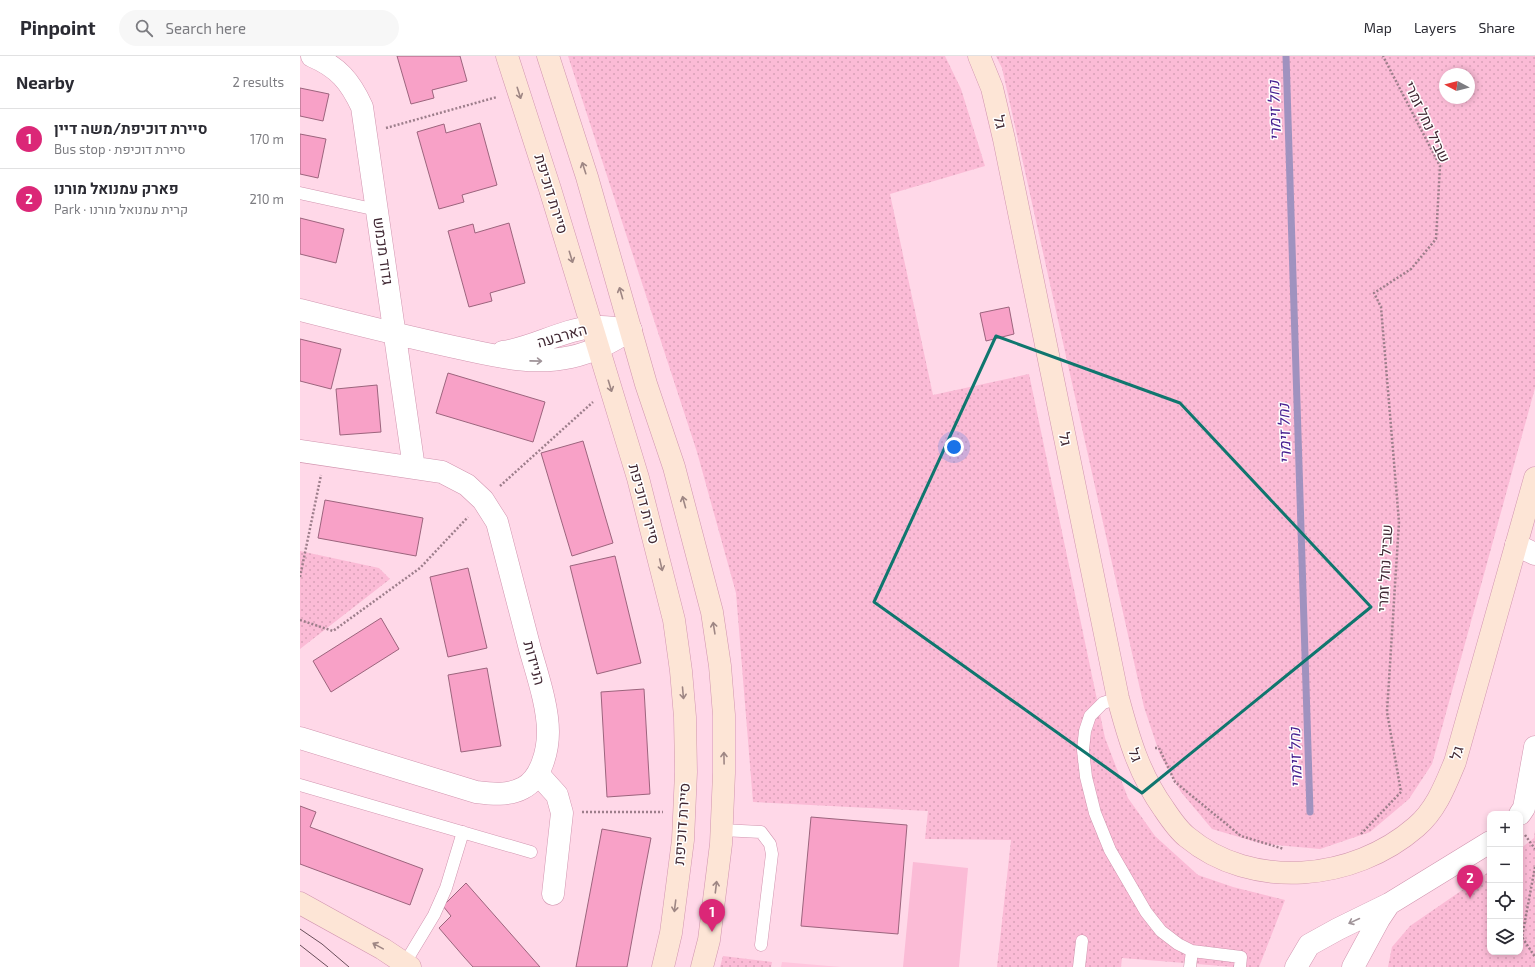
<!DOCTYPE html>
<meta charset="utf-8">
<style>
body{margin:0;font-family:"Exo 2",Heebo,sans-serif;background:#f7f7f7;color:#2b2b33}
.controls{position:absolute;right:12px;bottom:12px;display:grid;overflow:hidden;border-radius:8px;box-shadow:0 2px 6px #0003}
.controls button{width:36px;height:36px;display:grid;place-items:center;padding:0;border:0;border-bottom:1px solid #e1e1e2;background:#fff;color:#2b2b33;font:20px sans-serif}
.compass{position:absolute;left:1139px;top:12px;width:36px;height:36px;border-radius:50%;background:#fff;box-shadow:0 2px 6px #0003;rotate:277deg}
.you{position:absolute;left:654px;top:391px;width:14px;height:14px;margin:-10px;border:3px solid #fff;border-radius:50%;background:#1a73e8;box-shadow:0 0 0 6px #1a73e833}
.badge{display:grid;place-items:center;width:26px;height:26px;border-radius:50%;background:#db2777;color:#fff;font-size:13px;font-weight:700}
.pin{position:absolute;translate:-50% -33px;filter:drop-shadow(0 1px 2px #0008)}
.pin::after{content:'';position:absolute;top:21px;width:14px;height:12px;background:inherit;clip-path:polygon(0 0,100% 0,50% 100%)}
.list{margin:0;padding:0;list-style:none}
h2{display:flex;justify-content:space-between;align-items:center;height:52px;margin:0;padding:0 16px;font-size:17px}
h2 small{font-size:13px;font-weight:400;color:#7c7c81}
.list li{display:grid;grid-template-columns:26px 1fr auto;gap:12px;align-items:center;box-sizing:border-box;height:60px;padding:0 16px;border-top:1px solid #e1e1e2}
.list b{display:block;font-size:15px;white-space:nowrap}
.list p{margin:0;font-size:13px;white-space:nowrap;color:#7c7c81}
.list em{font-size:13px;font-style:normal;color:#7c7c81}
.icon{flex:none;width:22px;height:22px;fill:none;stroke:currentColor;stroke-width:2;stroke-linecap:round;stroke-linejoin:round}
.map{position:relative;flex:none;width:1235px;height:911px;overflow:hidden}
header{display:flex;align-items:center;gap:24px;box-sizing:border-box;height:56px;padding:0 20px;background:#fff;border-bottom:1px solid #e1e1e2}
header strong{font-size:19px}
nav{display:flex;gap:22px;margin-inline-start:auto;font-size:14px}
.search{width:280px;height:36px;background:#f7f7f7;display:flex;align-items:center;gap:10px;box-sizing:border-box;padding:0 14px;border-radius:22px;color:#7c7c81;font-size:15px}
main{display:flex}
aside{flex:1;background:#fff}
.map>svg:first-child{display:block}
</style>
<header>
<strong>Pinpoint</strong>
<div class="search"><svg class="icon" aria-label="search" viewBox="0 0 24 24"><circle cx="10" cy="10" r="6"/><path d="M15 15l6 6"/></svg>Search here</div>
<nav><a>Map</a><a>Layers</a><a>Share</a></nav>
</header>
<main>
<aside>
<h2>Nearby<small>2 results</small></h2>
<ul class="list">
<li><span class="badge">1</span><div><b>סיירת דוכיפת/משה דיין</b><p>Bus stop · סיירת דוכיפת</p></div><em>170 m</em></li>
<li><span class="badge">2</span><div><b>פארק עמנואל מורנו</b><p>Park · קרית עמנואל מורנו</p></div><em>210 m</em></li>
</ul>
</aside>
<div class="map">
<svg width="1235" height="911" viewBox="0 0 1235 911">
<defs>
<pattern id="green-dots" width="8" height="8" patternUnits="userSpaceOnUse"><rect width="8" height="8" fill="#fbbbd6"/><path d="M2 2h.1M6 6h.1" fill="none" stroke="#d8a1b8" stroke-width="1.8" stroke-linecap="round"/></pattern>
</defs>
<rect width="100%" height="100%" fill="#ffd8e8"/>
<path fill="#ffc6de" d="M 482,906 L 541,911 L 481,911 Z"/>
<path fill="url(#green-dots)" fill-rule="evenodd" d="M 268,0 L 645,0 L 661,33 L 685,110 L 590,138 L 633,339 L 729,318 L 805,682 L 828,742 L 855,780 L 898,819 L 933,831 L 985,844 L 959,911 L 934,911 L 822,902 L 821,911 L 697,911 L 711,784 L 625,783 L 628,755 L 453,746 L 436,537 L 397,396 Z
M 696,0 L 1235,0 L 1235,332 L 1132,708 L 1109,743 L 1070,776 L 1020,793 L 963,788 L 912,773 L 881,736 L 860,699 L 844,651 L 702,12 ZM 1145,18 L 1169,18 L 1169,42 L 1145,42 Z
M 0,495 L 79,512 L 90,523 L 0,593 Z
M 1235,774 L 1235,911 L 1088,911 L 1092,891 L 1110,870 L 1190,815 L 1190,896 L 1220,896 L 1220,793 L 1234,782 Z
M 423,900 L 472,906 L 471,911 L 420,911 Z"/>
<path fill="#fbbbd6" d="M 613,806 L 668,812 L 659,911 L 603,911 Z"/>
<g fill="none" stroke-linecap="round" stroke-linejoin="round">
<path stroke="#a092bf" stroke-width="7" d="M 986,0 L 1010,756"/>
</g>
<path fill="#f8a1c7" stroke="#9c647d" d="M 97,0 L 160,0 L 167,25 L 132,34 L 134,42 L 111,48 Z
M 0,32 L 29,38 L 23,65 L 0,60 Z
M 180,67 L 197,129 L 162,139 L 164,146 L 139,153 L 117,76 L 144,68 L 146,77 Z
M 0,78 L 26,83 L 18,122 L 0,118 Z
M 0,162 L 44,173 L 36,207 L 0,198 Z
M 209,167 L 225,227 L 190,237 L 192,245 L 169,251 L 148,175 L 173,168 L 175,177 Z
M 709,251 L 714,278 L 686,285 L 680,257 Z
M 0,283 L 41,293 L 31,333 L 0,325 Z
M 148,317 L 245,346 L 233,386 L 136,357 Z
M 77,329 L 81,376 L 40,379 L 36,333 Z
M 283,385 L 313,487 L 272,500 L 241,397 Z
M 25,444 L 123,462 L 116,500 L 18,482 Z
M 315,500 L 341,607 L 297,618 L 270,510 Z
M 168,512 L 187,592 L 148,601 L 130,521 Z
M 81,562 L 99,593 L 31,636 L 13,605 Z
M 187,612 L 201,690 L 161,696 L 148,619 Z
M 344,633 L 350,738 L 307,741 L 301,636 Z
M 0,750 L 16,756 L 10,771 L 123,813 L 110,849 L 0,808 Z
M 511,761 L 607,769 L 598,878 L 501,870 Z
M 302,773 L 351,782 L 341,834 L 327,911 L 276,911 Z
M 166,827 L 240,911 L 173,911 L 164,901 L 139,872 L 151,860 L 143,850 Z"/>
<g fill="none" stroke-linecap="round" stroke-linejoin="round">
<defs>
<path id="lane" d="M 0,137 L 77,154
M 818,642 L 803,647 L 790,660 L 785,675 L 783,694 L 786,721 L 795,757 L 810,794 L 846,856 L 861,875 L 878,888 L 892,895
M 0,729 L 231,796
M 422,774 L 461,776 L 470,788 L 472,798 L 461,889
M 105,907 L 134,859 L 146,832 L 163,776
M 779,911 L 782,885
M 890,911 L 892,895 L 941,901 L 940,911"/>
<path id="street" d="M 12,0 C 38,11 50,25 62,51 L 114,412
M 0,254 C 51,267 102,280 154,291 C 192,299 231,310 271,301 C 294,296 311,286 331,274
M 203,296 C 233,292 261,274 292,271 C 304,270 319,273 331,274
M 0,395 L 142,416 L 167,429 L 183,444 L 197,466 C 208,508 219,551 230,593 C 237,618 248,650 248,676 C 248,695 241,723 223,732 C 208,740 192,738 176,736 L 0,682
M 1216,489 L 1235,498
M 238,718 L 257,739 L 262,757 L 253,838
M 1220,758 L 1224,752 L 1235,691
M 996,911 L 1009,889 L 1038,873 L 1089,848 L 1190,786
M 1053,911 L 1079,863 L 1089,848"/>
<path id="secondary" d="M 207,0 L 250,133 L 338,422 L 374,564 L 381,615 L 385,661 L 386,716 L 383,784 L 371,877 L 363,911
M 248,0 L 287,121 L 346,328 L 374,411 L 412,556 L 420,610 L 424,659 L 424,717 L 421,788 L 409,884 L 402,911
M 679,0 L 692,32 L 704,83 L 818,642 C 829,683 839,718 864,753 C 870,762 878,774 887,781 C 952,835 1054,825 1116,771 C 1136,754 1145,730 1155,706 L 1235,422
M 0,847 L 83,893 L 110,911"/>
</defs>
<use href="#lane" stroke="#d195af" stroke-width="13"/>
<use href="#street" stroke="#d195af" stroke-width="23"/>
<use href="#secondary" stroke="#d195af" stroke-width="23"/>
<path stroke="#9d7e8b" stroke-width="2.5" stroke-dasharray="2 2" stroke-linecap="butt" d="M 86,72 L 197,41
M 200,430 L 293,346
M 0,521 L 21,419
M 0,564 L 33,575 L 120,512 L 168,461
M 855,692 L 859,692 L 875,726 L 941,780 L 984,793
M 282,756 L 363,756
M 1061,778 L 1101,736 L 1087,656 L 1099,466 L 1081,251 L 1074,237 L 1111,213 L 1136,183 L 1140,110 L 1083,0
M 1225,779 L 1235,793
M 1235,811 L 1222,881 L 1235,901"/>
<use href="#lane" stroke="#fff" stroke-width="12"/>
<use href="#street" stroke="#fff" stroke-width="22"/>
<use href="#secondary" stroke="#fde5d6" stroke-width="22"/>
<path stroke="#684d59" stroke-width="1" d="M 0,873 L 22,888 L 49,911
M 0,889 L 28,911"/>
</g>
<defs><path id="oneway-shaft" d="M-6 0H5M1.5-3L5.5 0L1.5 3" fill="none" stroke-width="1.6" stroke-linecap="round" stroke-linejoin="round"/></defs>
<g stroke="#9e8684">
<use href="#oneway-shaft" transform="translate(219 37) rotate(72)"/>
<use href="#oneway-shaft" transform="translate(284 112) rotate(-108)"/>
<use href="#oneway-shaft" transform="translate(271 201) rotate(73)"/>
<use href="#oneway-shaft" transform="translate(321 237) rotate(-106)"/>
<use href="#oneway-shaft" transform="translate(310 330) rotate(73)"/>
<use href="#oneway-shaft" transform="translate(384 446) rotate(-105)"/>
<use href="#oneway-shaft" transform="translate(361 509) rotate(77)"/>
<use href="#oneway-shaft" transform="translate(414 572) rotate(-99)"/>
<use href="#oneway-shaft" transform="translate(383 637) rotate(85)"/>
<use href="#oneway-shaft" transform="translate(424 702) rotate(-91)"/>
<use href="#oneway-shaft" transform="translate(416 831) rotate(-83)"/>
<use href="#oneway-shaft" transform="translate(375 850) rotate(97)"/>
<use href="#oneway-shaft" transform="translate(78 890) rotate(-151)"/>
</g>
<g stroke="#a09499">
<use href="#oneway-shaft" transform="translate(236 305) rotate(1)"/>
<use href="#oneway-shaft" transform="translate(1054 865) rotate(155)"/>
</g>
<path fill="none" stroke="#0f766e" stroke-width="3" stroke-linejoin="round" d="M 696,280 L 880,347 L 1071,551 L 842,737 L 574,546 Z"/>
<g text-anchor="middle" stroke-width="3" stroke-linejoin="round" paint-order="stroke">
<g font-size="15" fill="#402833" stroke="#fff">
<text transform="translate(700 66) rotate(77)" y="5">גל</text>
<text transform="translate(1127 66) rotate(65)" y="5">שביל נחל זמרי</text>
<text transform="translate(251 138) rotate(73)" y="5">סיירת דוכיפת</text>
<text transform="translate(83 195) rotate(82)" y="5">גדוד מכמש</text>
<text transform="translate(262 280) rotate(-16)" y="5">הארבעה</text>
<text transform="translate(765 383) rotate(78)" y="5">גל</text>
<text transform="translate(344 448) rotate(75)" y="5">סיירת דוכיפת</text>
<text transform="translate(1085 512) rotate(-87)" y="5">שביל נחל זמרי</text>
<text transform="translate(234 607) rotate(75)" y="5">הניידות</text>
<text transform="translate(1157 697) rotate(-73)" y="5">גל</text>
<text transform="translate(835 699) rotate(70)" y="5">גל</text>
<text transform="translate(382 768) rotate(-86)" y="5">סיירת דוכיפת</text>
</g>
<g font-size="16" font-style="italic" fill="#461e8f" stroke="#fff">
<text transform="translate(974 55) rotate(-92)" y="6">נחל זימרי</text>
<text transform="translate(984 378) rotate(-92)" y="6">נחל זימרי</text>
<text transform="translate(995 702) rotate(-92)" y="6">נחל זימרי</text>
</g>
</g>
</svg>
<div class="controls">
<button>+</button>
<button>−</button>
<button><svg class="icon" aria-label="locate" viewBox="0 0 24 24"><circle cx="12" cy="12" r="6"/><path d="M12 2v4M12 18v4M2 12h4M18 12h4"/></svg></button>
<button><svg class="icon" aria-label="layers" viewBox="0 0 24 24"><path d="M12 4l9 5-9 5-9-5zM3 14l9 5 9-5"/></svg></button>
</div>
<svg class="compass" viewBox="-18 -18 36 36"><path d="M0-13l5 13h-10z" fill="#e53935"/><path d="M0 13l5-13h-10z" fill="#7c7c81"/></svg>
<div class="you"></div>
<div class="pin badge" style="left:412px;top:876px">1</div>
<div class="pin badge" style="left:1170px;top:842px">2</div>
</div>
</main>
